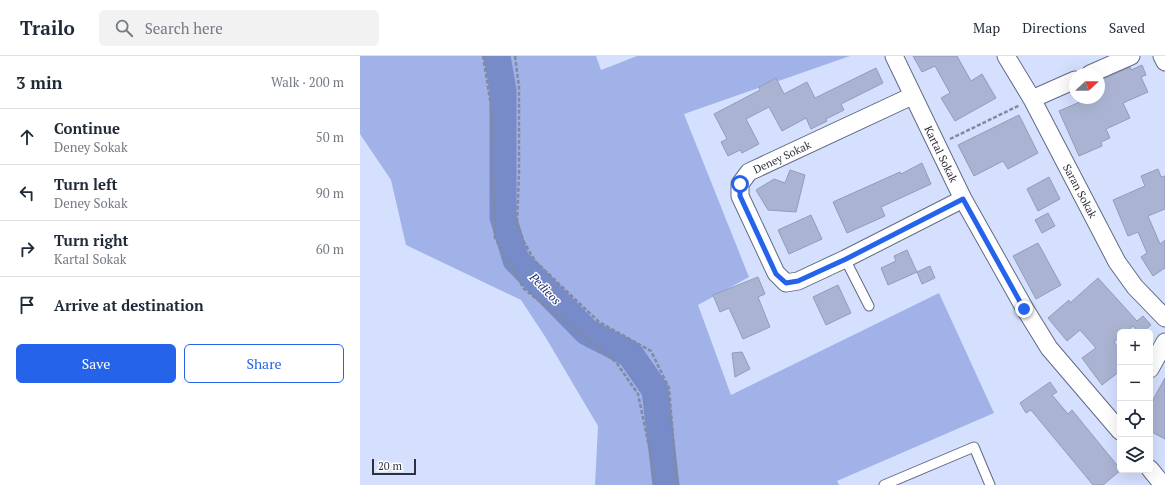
<!DOCTYPE html>
<meta charset="utf-8">
<style>
body{margin:0;font-family:"PT Serif",serif;background:#f2f2f3;color:#1f2937}
.controls{position:absolute;right:12px;bottom:12px;display:grid;overflow:hidden;border-radius:6px;box-shadow:0 4px 16px #0002}
.controls button{width:36px;height:36px;display:grid;place-items:center;padding:0;border:0;border-bottom:1px solid #e0e1e3;background:#fff;color:#1f2937;font:20px sans-serif}
.compass{position:absolute;left:709px;top:12px;width:36px;height:36px;border-radius:50%;background:#fff;box-shadow:0 4px 16px #0002;rotate:68deg}
.scale{position:absolute;left:12px;bottom:10px;width:44px;box-sizing:border-box;padding-left:4px;border:2px solid #2e323e;border-top:0;font-size:11px;line-height:14px;white-space:nowrap;color:#2e323e;-webkit-text-stroke:3px #fff;paint-order:stroke}
.stop{position:absolute;width:12px;height:12px;margin:-9px;border:3px solid #2563eb;border-radius:50%;background:#fff}
.stop.end{background:#2563eb;border-color:#fff;box-shadow:0 1px 4px #0008}
.list{margin:0;padding:0;list-style:none}
h2{display:flex;justify-content:space-between;align-items:center;height:52px;margin:0;padding:0 16px;font-size:17px}
h2 small{font-size:13px;font-weight:400;color:#747a83}
.list li{display:grid;grid-template-columns:26px 1fr auto;gap:12px;align-items:center;box-sizing:border-box;height:56px;padding:0 16px;border-top:1px solid #e0e1e3}
.list b{display:block;font-size:15px;white-space:nowrap}
.list p{margin:0;font-size:13px;white-space:nowrap;color:#747a83}
.list em{font-size:13px;font-style:normal;color:#747a83}
.actions{display:flex;gap:8px;padding:12px 16px}
.actions a{flex:1;padding:9px 0;border:1px solid #2563eb;border-radius:6px;text-align:center;font-size:14px;color:#2563eb}
.actions .main{background:#2563eb;color:#fff}
.icon{flex:none;width:22px;height:22px;fill:none;stroke:currentColor;stroke-width:2;stroke-linecap:round;stroke-linejoin:round}
.map{position:relative;flex:none;width:805px;height:429px;overflow:hidden}
header{display:flex;align-items:center;gap:24px;box-sizing:border-box;height:56px;padding:0 20px;background:#fff;border-bottom:1px solid #e0e1e3}
header strong{font-size:19px}
nav{display:flex;gap:22px;margin-inline-start:auto;font-size:14px}
.search{width:280px;height:36px;background:#f2f2f3;display:flex;align-items:center;gap:10px;box-sizing:border-box;padding:0 14px;border-radius:6px;color:#747a83;font-size:15px}
main{display:flex}
aside{flex:1;background:#fff}
.map>svg:first-child{display:block}
</style>
<header>
<strong>Trailo</strong>
<div class="search"><svg class="icon" aria-label="search" viewBox="0 0 24 24"><circle cx="10" cy="10" r="6"/><path d="M15 15l6 6"/></svg>Search here</div>
<nav><a>Map</a><a>Directions</a><a>Saved</a></nav>
</header>
<main>
<aside>
<h2>3 min<small>Walk · 200 m</small></h2>
<ul class="list">
<li><svg class="icon" aria-label="ahead" viewBox="0 0 24 24"><path d="M12 20V5M6 11l6-6 6 6"/></svg><div><b>Continue</b><p>Deney Sokak</p></div><em>50 m</em></li>
<li><svg class="icon" aria-label="left" viewBox="0 0 24 24"><path d="M17 20v-9H6M10 6l-5 5 5 5"/></svg><div><b>Turn left</b><p>Deney Sokak</p></div><em>90 m</em></li>
<li><svg class="icon" aria-label="right" viewBox="0 0 24 24"><path d="M7 20v-9h11M14 6l5 5-5 5"/></svg><div><b>Turn right</b><p>Kartal Sokak</p></div><em>60 m</em></li>
<li><svg class="icon" aria-label="arrive" viewBox="0 0 24 24"><path d="M6 21V4h12l-3 4 3 4H6"/></svg><div><b>Arrive at destination</b></div></li>
</ul>
<div class="actions"><a class="main">Save</a><a>Share</a></div>
</aside>
<div class="map">
<svg width="805" height="429" viewBox="0 0 805 429">
<rect width="100%" height="100%" fill="#d5e0ff"/>
<path fill="#a0b2e8" d="M 0,0 L 236,0 L 241,14 L 277,0 L 490,0 L 324,58 L 389,221 L 338,249 L 371,339 L 579,237 L 634,357 L 477,425 L 479,429 L 235,429 L 238,370 L 186,282 L 161,244 L 46,189 L 31,124 L 0,78 Z"/>
<g fill="none" stroke-linecap="round" stroke-linejoin="round">
<path stroke="#788bc9" stroke-width="27" d="M 137,0 L 143,34 L 143,161 L 156,204 L 227,276 L 270,298 L 295,334 L 306,429"/>
</g>
<path fill="#aab4d2" stroke="#929cb8" d="M 553,0 L 597,0 L 611,25 L 622,18 L 636,42 L 595,65 L 581,42 L 590,37 L 575,10 L 562,16 Z
M 782,9 L 786,19 L 781,21 L 788,36 L 763,47 L 770,62 L 746,73 L 750,82 L 741,86 L 742,90 L 719,100 L 699,55 L 729,42 L 739,42 L 739,25 L 770,11 L 771,14 Z
M 516,12 L 523,27 L 481,48 L 484,54 L 466,63 L 467,65 L 451,73 L 446,62 L 422,75 L 409,51 L 386,63 L 399,88 L 382,97 L 380,94 L 368,100 L 361,86 L 367,83 L 354,58 L 400,34 L 399,31 L 416,22 L 424,38 L 447,26 L 455,42 Z
M 659,59 L 678,97 L 648,113 L 643,105 L 614,120 L 598,89 Z
M 562,107 L 571,128 L 521,151 L 525,160 L 487,177 L 473,146 L 540,116 L 541,118 Z
M 798,113 L 801,121 L 805,120 L 805,153 L 788,160 L 800,188 L 805,184 L 805,212 L 793,220 L 781,201 L 787,197 L 778,176 L 768,180 L 753,144 L 785,130 L 781,120 Z
M 430,114 L 445,119 L 436,156 L 408,154 L 396,134 L 414,123 L 425,127 Z
M 689,121 L 700,143 L 678,155 L 667,133 Z
M 688,157 L 695,170 L 682,177 L 675,164 Z
M 451,159 L 462,183 L 429,198 L 418,174 Z
M 678,187 L 701,229 L 676,243 L 653,200 Z
M 547,194 L 557,216 L 528,229 L 521,212 L 536,205 L 534,200 Z
M 570,210 L 575,222 L 562,228 L 557,216 Z
M 398,221 L 405,238 L 398,241 L 410,271 L 383,283 L 369,252 L 360,256 L 353,239 Z
M 738,222 L 777,265 L 783,260 L 791,269 L 783,276 L 779,276 L 773,270 L 766,276 L 760,276 L 760,281 L 754,286 L 760,294 L 760,315 L 742,329 L 722,302 L 736,292 L 720,274 L 707,285 L 688,262 L 709,244 L 710,247 Z
M 478,229 L 491,257 L 466,269 L 453,241 Z
M 382,296 L 390,313 L 375,321 L 372,297 Z
M 805,322 L 805,383 L 790,375 L 790,349 Z
M 690,326 L 697,336 L 692,339 L 708,358 L 712,354 L 761,414 L 743,429 L 733,429 L 671,354 L 666,357 L 660,347 Z"/>
<g fill="none" stroke-linecap="round" stroke-linejoin="round">
<defs>
<path id="lane" d="M 485,203 L 509,250
M 524,429 L 614,391 L 630,429"/>
<path id="street" d="M 534,0 L 603,143 L 665,253 L 689,292 L 760,375
M 646,0 L 672,43 L 757,206 L 775,231 L 805,262
M 802,0 L 805,6
M 730,18 L 771,0
M 552,40 L 389,116 L 380,128 L 380,140 L 416,217 L 426,227 L 438,225 L 485,203 L 603,143
M 672,43 L 715,24
M 790,313 L 805,286
M 790,413 L 803,429"/>
</defs>
<use href="#lane" stroke="#616a85" stroke-width="11"/>
<use href="#street" stroke="#616a85" stroke-width="19"/>
<path stroke="#828aa0" stroke-width="2.5" stroke-dasharray="4 2" stroke-linecap="butt" d="M 123,0 L 131,50 L 135,182 L 164,233 L 256,306 L 278,338 L 291,400 L 295,429
M 155,0 L 159,31 L 159,116 L 157,167 L 164,186 L 175,205 L 239,266 L 291,295 L 309,332 L 317,429
M 590,83 L 660,49"/>
<use href="#lane" stroke="#fff" stroke-width="9"/>
<use href="#street" stroke="#fff" stroke-width="17"/>
</g>
<g fill="none" stroke-linecap="round" stroke-linejoin="round">
<path stroke="#2563eb" stroke-width="5" d="M 380,128 L 380,140 L 416,218 L 426,227 L 438,225 L 486,203 L 603,143 L 664,253"/>
</g>
<g text-anchor="middle" stroke-width="3" stroke-linejoin="round" paint-order="stroke">
<g font-size="11" fill="#2e323e" stroke="#fff">
<text transform="translate(581 98) rotate(64)" y="4">Kartal Sokak</text>
<text transform="translate(422 101) rotate(-25)" y="4">Deney Sokak</text>
<text transform="translate(720 135) rotate(62)" y="4">Saran Sokak</text>
</g>
<g font-size="12" font-style="italic" fill="#1c2870" stroke="#fff">
<text transform="translate(185 233) rotate(46)" y="4">Pedieos</text>
</g>
</g>
</svg>
<div class="controls">
<button>+</button>
<button>−</button>
<button><svg class="icon" aria-label="locate" viewBox="0 0 24 24"><circle cx="12" cy="12" r="6"/><path d="M12 2v4M12 18v4M2 12h4M18 12h4"/></svg></button>
<button><svg class="icon" aria-label="layers" viewBox="0 0 24 24"><path d="M12 4l9 5-9 5-9-5zM3 14l9 5 9-5"/></svg></button>
</div>
<svg class="compass" viewBox="-18 -18 36 36"><path d="M0-13l5 13h-10z" fill="#e53935"/><path d="M0 13l5-13h-10z" fill="#747a83"/></svg>
<div class="scale">20 m</div>
<div class="stop" style="left:380px;top:128px"></div>
<div class="stop end" style="left:664px;top:253px"></div>
</div>
</main>
